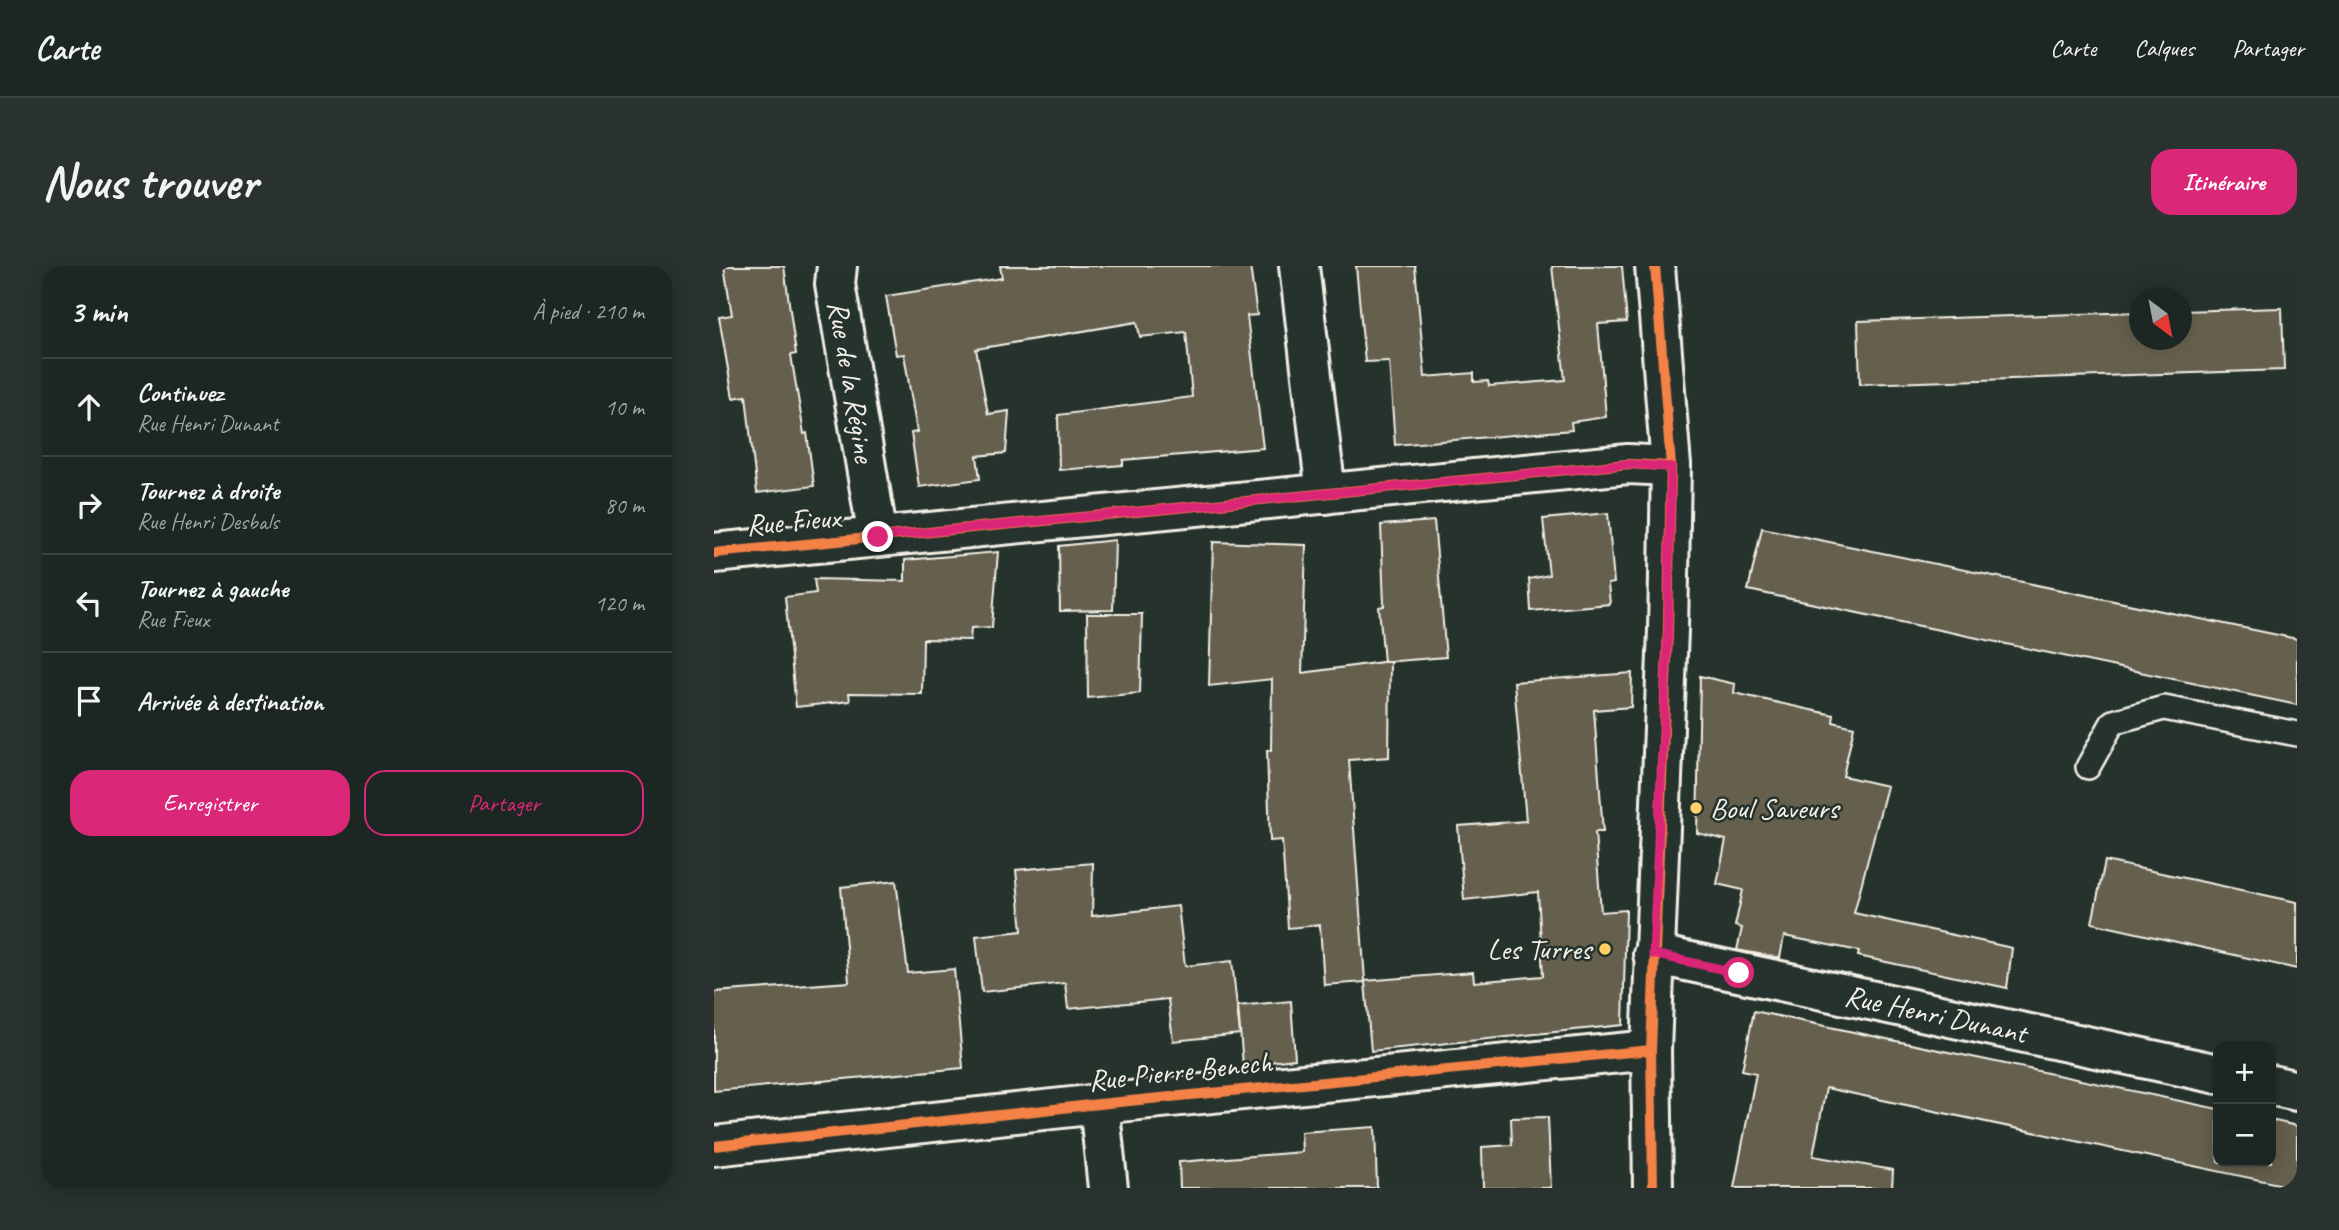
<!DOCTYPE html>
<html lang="fr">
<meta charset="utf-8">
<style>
body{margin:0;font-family:Caveat,sans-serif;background:#29322f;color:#f1f3f6}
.controls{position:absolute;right:21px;bottom:21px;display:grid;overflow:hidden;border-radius:14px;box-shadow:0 4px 18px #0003}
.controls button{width:63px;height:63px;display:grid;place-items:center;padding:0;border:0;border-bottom:2px solid #3a4340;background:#1c2622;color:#f1f3f6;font:35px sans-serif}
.compass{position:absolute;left:1415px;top:21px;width:63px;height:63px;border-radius:50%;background:#1c2622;box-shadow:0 4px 18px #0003;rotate:148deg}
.stop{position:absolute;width:21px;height:21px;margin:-16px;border:5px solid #db2777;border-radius:50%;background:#fff}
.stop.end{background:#db2777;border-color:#fff;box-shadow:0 2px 7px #0008}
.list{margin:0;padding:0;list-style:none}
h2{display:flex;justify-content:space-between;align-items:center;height:91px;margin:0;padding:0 28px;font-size:30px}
h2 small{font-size:23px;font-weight:400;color:#a0a5a5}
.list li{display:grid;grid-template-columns:46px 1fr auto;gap:21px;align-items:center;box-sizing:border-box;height:98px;padding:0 28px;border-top:2px solid #3a4340}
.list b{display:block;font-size:26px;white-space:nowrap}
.list p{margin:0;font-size:23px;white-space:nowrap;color:#a0a5a5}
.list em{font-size:23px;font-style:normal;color:#a0a5a5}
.actions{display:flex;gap:14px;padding:21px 28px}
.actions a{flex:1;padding:16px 0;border:2px solid #db2777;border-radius:21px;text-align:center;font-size:24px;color:#db2777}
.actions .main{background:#db2777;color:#fff}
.icon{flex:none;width:38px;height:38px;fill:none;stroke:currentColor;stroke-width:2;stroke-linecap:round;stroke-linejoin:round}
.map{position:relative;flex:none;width:1583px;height:922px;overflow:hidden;border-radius:21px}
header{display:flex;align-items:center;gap:42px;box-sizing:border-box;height:98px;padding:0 35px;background:#1c2622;border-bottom:2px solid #3a4340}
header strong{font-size:33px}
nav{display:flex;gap:38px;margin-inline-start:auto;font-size:24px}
.intro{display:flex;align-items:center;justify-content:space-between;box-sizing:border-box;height:168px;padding:0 42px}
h1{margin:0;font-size:49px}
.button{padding:18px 32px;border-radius:21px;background:#db2777;color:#fff;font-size:24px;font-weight:700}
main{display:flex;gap:42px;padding:0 42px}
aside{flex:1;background:#1c2622;border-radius:21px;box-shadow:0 4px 18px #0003}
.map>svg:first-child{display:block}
</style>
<header>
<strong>Carte</strong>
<nav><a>Carte</a><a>Calques</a><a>Partager</a></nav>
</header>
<div class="intro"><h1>Nous trouver</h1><a class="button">Itinéraire</a></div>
<main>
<aside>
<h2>3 min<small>À pied · 210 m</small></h2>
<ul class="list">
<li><svg class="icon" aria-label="ahead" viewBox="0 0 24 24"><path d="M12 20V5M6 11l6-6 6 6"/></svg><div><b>Continuez</b><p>Rue Henri Dunant</p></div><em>10 m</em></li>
<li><svg class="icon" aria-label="right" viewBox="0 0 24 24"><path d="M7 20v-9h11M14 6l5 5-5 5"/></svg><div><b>Tournez à droite</b><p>Rue Henri Desbals</p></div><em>80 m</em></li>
<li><svg class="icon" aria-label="left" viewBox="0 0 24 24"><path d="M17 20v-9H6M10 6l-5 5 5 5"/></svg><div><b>Tournez à gauche</b><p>Rue Fieux</p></div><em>120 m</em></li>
<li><svg class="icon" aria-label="arrive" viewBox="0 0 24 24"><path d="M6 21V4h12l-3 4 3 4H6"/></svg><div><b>Arrivée à destination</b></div></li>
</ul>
<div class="actions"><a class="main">Enregistrer</a><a>Partager</a></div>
</aside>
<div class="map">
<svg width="1583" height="922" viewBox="0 0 1583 922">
<rect width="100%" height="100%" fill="#26332d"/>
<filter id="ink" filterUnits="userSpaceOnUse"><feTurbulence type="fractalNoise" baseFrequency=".0143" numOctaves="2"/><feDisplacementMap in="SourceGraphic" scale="14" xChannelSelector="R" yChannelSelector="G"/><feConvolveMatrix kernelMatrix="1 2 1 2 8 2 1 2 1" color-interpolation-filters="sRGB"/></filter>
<g filter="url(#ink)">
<path fill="#655e4e" stroke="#f4f1e8" stroke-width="2" d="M 10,0 L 70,0 L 82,88 L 77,89 L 90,168 L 93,167 L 100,220 L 43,227 L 32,130 L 19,132 L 5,51 L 18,49 Z
M 286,0 L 536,0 L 543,49 L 533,50 L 549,182 L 409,194 L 409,199 L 345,204 L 344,149 L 478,131 L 472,66 L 426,71 L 423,56 L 262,83 L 274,148 L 295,145 L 292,187 L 263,190 L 266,213 L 205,221 L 197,167 L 203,166 L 190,88 L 182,89 L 172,30 L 288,12 Z
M 642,0 L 701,0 L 711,111 L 760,107 L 760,116 L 774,115 L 775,120 L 851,114 L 838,0 L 908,0 L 913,56 L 884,58 L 892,151 L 857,156 L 858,164 L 681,179 L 675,95 L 651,96 Z
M 1568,42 L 1570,104 L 1146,118 L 1144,55 L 1425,46 L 1425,74 L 1467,74 L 1467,45 Z
M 894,247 L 900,317 L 894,318 L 896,338 L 817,345 L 815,313 L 835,309 L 829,253 Z
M 720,255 L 732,391 L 670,396 L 665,341 L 670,340 L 667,259 Z
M 1048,262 L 1583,373 L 1583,439 L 1034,324 Z
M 401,274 L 399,344 L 346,345 L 345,280 Z
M 499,276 L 592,279 L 588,407 L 676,395 L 675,491 L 635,494 L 651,715 L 759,706 L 760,716 L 829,710 L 824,626 L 750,634 L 744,560 L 812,555 L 800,416 L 918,407 L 917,441 L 880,444 L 889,566 L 881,566 L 887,646 L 912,644 L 909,759 L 657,785 L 651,716 L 610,719 L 606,659 L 574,662 L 568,574 L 556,575 L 553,484 L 557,484 L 558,413 L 495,420 Z
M 284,286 L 278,361 L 257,362 L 256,374 L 209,373 L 208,428 L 135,427 L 136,435 L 82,441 L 71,331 L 102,327 L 100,313 L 191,315 L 191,294 Z
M 373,348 L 428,348 L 426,427 L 374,432 Z
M 986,410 L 1021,418 L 1020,427 L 1120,449 L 1119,456 L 1140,461 L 1129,510 L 1173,520 L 1140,647 L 1298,682 L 1293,722 L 1144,690 L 1145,685 L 1070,670 L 1066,692 L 1023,684 L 1028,662 L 1021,660 L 1029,624 L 1003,618 L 1012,574 L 983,567 Z
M 1391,595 L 1583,636 L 1583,703 L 1378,657 Z
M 379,597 L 378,650 L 464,640 L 471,700 L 518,695 L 526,768 L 459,775 L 454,733 L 354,743 L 351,717 L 268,726 L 262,670 L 308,665 L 302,604 Z
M 182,615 L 194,707 L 240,703 L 249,802 L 0,825 L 0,726 L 135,716 L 127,621 Z
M 577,735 L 581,793 L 529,799 L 524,740 Z
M 1040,745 L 1504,843 L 1504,896 L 1557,896 L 1557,854 L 1583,860 L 1583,922 L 1112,822 L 1099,890 L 1179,904 L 1178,922 L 1020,922 L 1042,807 L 1028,804 Z
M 834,851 L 837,922 L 769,922 L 768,881 L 798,879 L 797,852 Z
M 661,861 L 663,922 L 466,922 L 465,896 L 588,886 L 587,866 Z"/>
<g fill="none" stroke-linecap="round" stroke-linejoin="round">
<defs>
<path id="service" d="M 1374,501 L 1399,456 L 1450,442 L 1583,468"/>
<g id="minor">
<path id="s1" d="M 123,0 L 121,18 L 164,271"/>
<path d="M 585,0 L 612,228"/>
<path d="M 0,287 L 914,198 L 957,200"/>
<path id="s2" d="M 939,688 L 1504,808"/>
<path d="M 1557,819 L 1583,825"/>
<path d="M 385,838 L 394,922"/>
<path d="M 0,880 L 385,838 L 937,784"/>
<path d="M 939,922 L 937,784 L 954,364 L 957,200 L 941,0"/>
</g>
</defs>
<use href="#service" stroke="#f4f1e8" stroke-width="28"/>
<use href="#minor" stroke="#f4f1e8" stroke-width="44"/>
<use href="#service" stroke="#26332d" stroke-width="23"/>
<use href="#minor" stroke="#26332d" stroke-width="38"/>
<defs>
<path id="cycleway" d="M 0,287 L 914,198 L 957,200
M 0,880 L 385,838 L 937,784
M 939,922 L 937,784 L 954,364 L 957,200 L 941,0"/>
</defs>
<use href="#cycleway" stroke="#26332d" stroke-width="15"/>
<use href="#cycleway" stroke="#f48246" stroke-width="10"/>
</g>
</g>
<g fill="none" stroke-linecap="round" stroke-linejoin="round" filter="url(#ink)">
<path stroke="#db2777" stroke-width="9" d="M 164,271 L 914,198 L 957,201 L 954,364 L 939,688 L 1025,707"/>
</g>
<g fill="#ffd166" stroke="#26332d" stroke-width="2.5">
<circle cx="982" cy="542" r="7"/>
<circle cx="891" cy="683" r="7"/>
</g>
<g text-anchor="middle" stroke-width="5" stroke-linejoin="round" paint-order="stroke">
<g font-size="30" fill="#f4f1e8" stroke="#26332d">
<text dy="10" stroke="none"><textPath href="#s1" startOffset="117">Rue de la Régine</textPath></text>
<text transform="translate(79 255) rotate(-5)" y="10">Rue Fieux</text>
<text dy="10" stroke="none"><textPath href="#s2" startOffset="289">Rue Henri Dunant</textPath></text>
<text transform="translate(466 805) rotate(-6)" y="10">Rue Pierre Benech</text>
</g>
<g font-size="30" fill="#f4f1e8" stroke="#26332d" text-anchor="start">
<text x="996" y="552">Boul Saveurs</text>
<text x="877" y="693" text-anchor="end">Les Turres</text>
</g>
</g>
</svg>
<div class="controls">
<button>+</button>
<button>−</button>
</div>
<svg class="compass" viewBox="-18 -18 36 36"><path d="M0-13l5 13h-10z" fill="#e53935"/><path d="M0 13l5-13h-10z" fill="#a0a5a5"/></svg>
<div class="stop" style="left:1025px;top:707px"></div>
<div class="stop end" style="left:164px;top:271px"></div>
</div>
</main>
